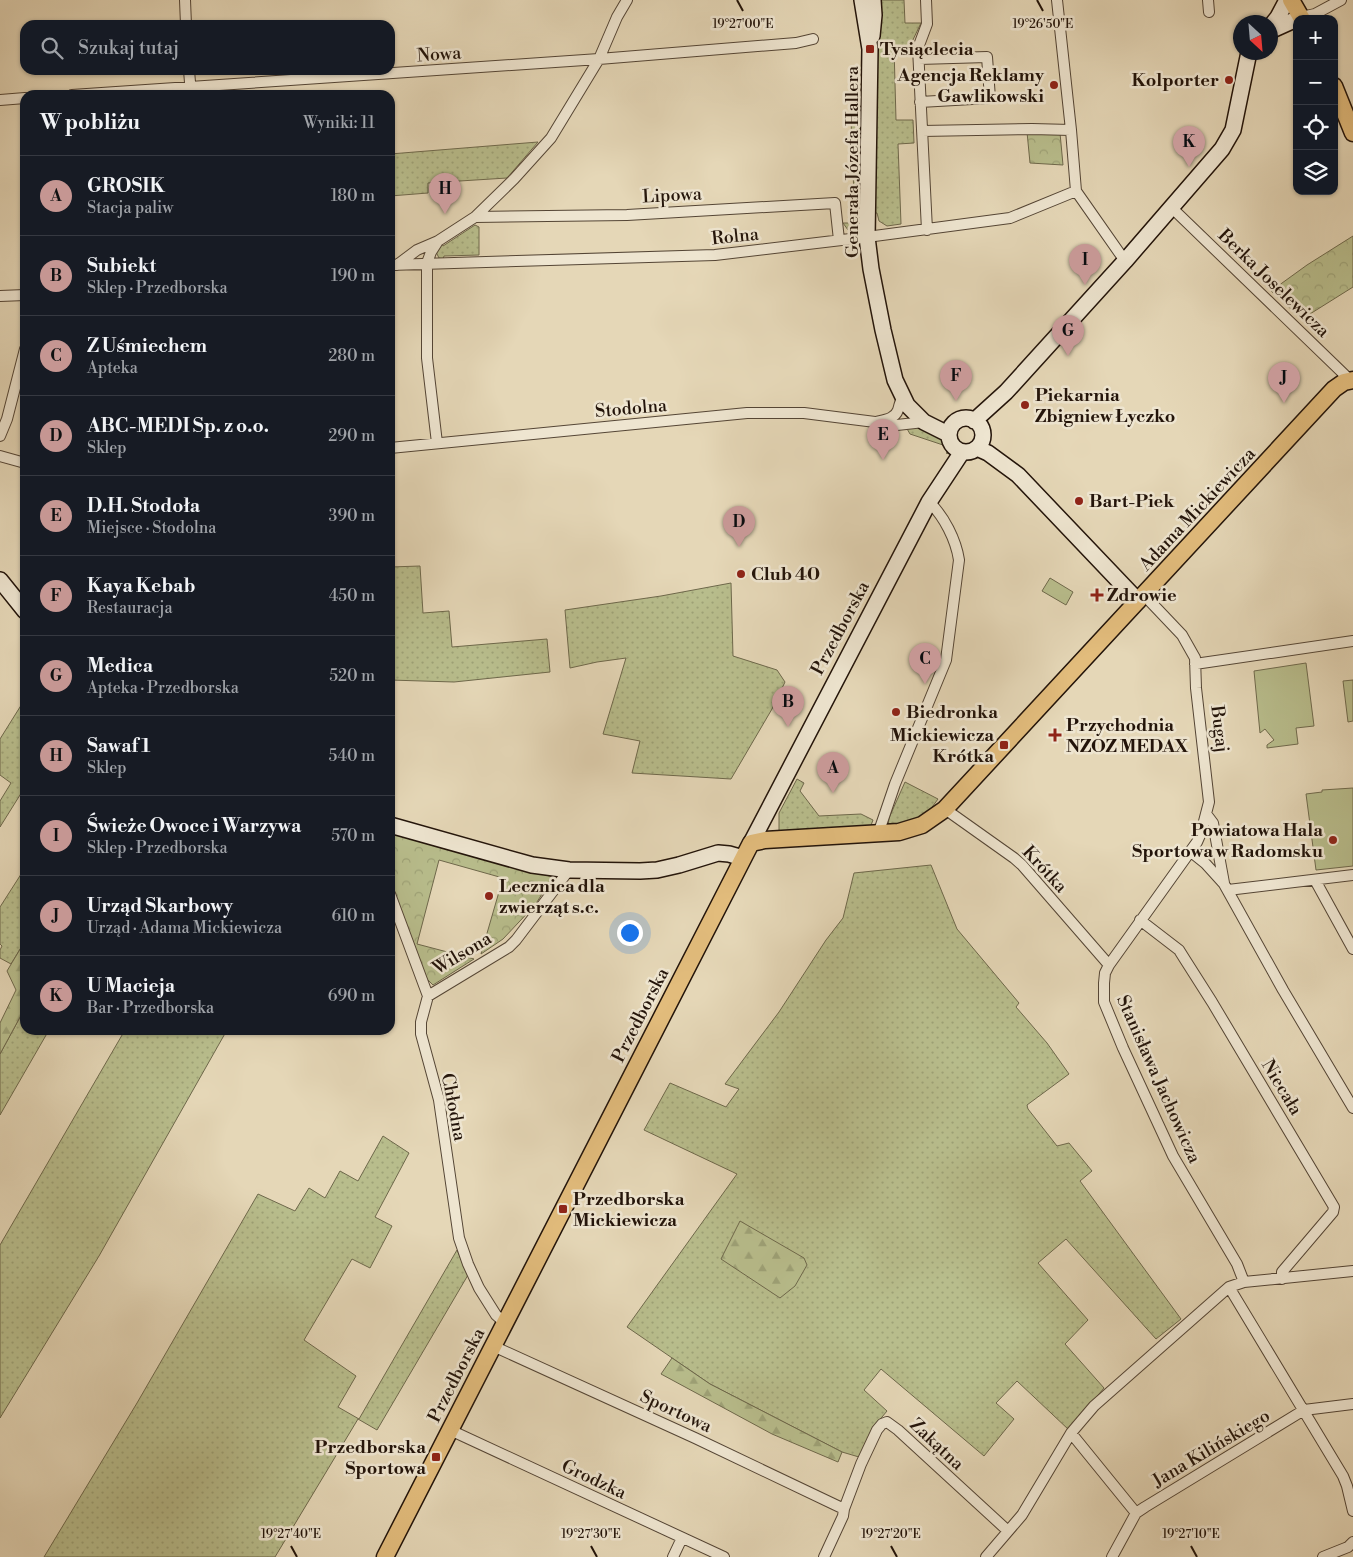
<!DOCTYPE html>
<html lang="pl">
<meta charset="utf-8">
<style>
body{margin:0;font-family:"Libre Bodoni",serif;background:#20242c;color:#f1f3f6}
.controls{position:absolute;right:15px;top:15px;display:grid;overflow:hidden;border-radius:10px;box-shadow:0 1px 4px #0004}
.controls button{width:45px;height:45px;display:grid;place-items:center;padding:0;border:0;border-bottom:1px solid #363941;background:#171b24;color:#f1f3f6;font:25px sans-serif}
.compass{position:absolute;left:1233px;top:15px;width:45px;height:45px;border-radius:50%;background:#171b24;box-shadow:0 1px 4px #0004;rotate:154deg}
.you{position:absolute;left:629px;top:932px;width:18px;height:18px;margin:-12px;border:4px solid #fff;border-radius:50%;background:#1a73e8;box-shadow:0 0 0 8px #1a73e833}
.badge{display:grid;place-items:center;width:32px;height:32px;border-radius:50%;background:#c59692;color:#111;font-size:16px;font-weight:700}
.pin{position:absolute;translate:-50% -41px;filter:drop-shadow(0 1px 2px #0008)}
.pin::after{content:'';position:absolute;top:26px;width:18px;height:15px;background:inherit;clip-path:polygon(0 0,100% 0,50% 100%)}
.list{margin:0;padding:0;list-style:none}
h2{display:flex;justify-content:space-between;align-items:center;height:65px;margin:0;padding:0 20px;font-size:21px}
h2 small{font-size:16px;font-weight:400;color:#9ea1a6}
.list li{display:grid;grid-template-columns:32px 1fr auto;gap:15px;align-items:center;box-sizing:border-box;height:80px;padding:0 20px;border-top:1px solid #363941}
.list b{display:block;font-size:19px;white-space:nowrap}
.list p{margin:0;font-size:16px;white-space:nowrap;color:#9ea1a6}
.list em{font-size:16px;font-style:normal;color:#9ea1a6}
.icon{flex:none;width:28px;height:28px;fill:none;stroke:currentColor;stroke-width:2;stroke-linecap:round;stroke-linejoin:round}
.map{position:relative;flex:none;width:1353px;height:1557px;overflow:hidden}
.search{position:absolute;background:#171b24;box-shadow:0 1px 4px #0004;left:20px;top:20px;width:375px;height:55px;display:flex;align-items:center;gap:12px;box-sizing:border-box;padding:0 18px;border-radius:15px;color:#9ea1a6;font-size:19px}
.panel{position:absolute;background:#171b24;box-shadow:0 1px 4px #0004;left:20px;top:90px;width:375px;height:945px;border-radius:15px}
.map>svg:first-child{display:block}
</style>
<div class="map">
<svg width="1353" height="1557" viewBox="0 0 1353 1557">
<defs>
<pattern id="grass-dots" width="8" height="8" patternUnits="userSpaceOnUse" patternTransform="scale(1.25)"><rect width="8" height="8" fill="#b8bd8c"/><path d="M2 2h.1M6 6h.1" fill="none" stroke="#9ea277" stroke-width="1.8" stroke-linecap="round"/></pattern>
<pattern id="forest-firs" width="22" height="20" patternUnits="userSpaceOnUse" patternTransform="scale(1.25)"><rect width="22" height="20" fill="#b8bd8c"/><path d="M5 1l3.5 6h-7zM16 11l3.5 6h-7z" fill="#9ea277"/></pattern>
<pattern id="park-crowns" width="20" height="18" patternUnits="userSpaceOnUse" patternTransform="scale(1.25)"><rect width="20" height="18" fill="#b8bd8c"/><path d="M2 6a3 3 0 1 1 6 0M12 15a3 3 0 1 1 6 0" fill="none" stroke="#9ea277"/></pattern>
</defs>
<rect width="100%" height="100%" fill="#e5d7b7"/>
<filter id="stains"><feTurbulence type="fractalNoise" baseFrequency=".004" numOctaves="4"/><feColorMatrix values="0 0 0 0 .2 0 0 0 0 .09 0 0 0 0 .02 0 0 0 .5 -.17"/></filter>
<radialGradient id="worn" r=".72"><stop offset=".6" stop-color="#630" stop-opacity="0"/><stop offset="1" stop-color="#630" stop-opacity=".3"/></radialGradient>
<path fill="url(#grass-dots)" stroke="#6e684b" d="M 876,0 L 904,0 L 905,23 L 921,23 L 910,46 L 894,47 L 896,120 L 913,120 L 914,143 L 898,144 L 901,224 L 887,226 L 879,221 L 877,213 L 873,213 Z
M 862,118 L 860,221 L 855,228 L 848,230 L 843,223 L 855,223 L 851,119 Z
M 538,142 L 507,178 L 428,183 L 428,193 L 390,196 L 390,154 Z
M 475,225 L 479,227 L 479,255 L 444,256 L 443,259 L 439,258 L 436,252 L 438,248 L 442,244 L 443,246 Z
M 919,425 L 946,440 L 948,448 L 947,454 L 946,446 L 910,434 L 906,427 Z
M 420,566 L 423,613 L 449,611 L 452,647 L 547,639 L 550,672 L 454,682 L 390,680 L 390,567 Z
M 731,583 L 733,656 L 777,670 L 785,682 L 772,709 L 731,779 L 632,773 L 640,741 L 603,734 L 626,658 L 597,662 L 570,668 L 565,610 L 661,596 Z
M 25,699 L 25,787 L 0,827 L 0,801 L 11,783 L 0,775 L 0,739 Z
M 797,779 L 804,783 L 800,791 L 819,816 L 861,814 L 873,820 L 870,828 L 779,831 L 779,813 Z
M 905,782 L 938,799 L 927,814 L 916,821 L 888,827 L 889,818 Z
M 931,865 L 957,929 L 1019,1003 L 1016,1007 L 1047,1043 L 1069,1074 L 1027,1105 L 1028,1109 L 1057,1146 L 1069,1143 L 1092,1171 L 1080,1181 L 1181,1319 L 1156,1339 L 1066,1239 L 1038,1263 L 1088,1320 L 1065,1344 L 1104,1388 L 1069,1430 L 1017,1381 L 996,1403 L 1014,1419 L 984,1456 L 881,1369 L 864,1390 L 887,1411 L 872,1429 L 859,1457 L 842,1452 L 710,1384 L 627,1327 L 737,1174 L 644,1130 L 670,1083 L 726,1107 L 739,1089 L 725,1084 L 779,1012 L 826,940 L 843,918 L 854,873 Z
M 25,868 L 25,941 L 11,964 L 0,958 L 0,950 L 2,946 L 0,944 L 0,907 Z
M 25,1008 L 25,1030 L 49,1030 L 0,1115 L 0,1054 Z
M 125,1030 L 227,1030 L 99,1256 L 0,1418 L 0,1245 Z
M 383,1136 L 409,1153 L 375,1217 L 392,1226 L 370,1268 L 352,1259 L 304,1340 L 356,1376 L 338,1407 L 359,1419 L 457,1250 L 468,1275 L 377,1430 L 358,1419 L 275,1557 L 44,1557 L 137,1403 L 258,1194 L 295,1211 L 309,1188 L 325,1198 L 340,1171 L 358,1181 Z"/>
<path fill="url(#forest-firs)" stroke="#6e684b" d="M 25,941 L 25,1008 L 0,1054 L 0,1023 L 16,990 L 7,971 Z
M 740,1221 L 804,1258 L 807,1265 L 795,1286 L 780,1298 L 721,1259 Z
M 672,1358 L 710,1384 L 842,1452 L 838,1462 L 772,1434 L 661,1374 Z"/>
<path fill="url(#park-crowns)" stroke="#6e684b" d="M 1027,132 L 1060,133 L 1063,165 L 1030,163 Z
M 1353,236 L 1353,287 L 1302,319 L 1271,291 L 1307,265 Z
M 390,833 L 553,877 L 535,905 L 503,939 L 481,954 L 503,878 L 439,860 L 417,944 L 474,959 L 433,985 L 426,978 L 390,882 Z"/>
<path fill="#b8bd8c" stroke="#6e684b" d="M 1050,578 L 1073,592 L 1066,605 L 1042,591 Z
M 1306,663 L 1314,726 L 1296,728 L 1298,744 L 1267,748 L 1267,745 L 1274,740 L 1265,729 L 1260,733 L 1254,671 Z
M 1353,680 L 1353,721 L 1348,722 L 1343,681 Z
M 1353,788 L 1353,866 L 1316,870 L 1306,794 L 1322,792 L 1322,790 Z"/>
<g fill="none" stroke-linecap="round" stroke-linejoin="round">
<defs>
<path id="street" d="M 185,0 L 186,25
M 926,0 L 927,24 L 918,48 L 927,230
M 1057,0 L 1071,130 L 1076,191 L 1125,261
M 1208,0 L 1209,12
M 1301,17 L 1315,14 L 1341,0
M 919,59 L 987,57 L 990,98 L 920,102
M 189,70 L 191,95
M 72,95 L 599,59 L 796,43 L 813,39
M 0,100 L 25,98
M 922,131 L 1032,129 L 1071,130
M 1171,207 L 1352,382
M 475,217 L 627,215 L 835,203 L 839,240
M 390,265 L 715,255 L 867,237 L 1010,218 L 1076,191
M 397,265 L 417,250 L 438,241
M 0,296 L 25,295
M 876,422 C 884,420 895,419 898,410 C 900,405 899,402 903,398
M 0,436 L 7,419 L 25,349
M 437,443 L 427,358 L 427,263 L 431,252 L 438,241 L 475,217 L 514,179 L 551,138 L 599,59 L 617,17 L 627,0
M 390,448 L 747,413 L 804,413 L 875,422 L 888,426 L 924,422
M 0,456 L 25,463
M 1144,595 L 1182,635 L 1195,658 L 1196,688 L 1209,802 L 1201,833 L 1197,842 L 1109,965 L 1105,973 L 1104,983 L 1104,1002 L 1123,1048 L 1173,1156 L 1237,1264 L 1244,1282
M 1195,664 L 1353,641
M 945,809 L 1014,858 L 1022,865 L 1109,965
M 1207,815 L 1213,823 L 1224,883
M 878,834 L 895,784 L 946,660 L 959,560 C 956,540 944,516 929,502
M 1190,851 L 1205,863 L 1224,884 L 1283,990 L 1353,1108
M 1315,880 L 1353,949
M 1228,890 L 1353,875
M 390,894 L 428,996 L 421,1022 L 421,1034 L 439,1100 L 459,1238 L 468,1264 L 479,1288 L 496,1315 L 505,1323
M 1140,920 L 1179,950 L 1184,958 L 1212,1002 L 1334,1207 L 1333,1212 L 1282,1272 L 1282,1279
M 428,996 L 509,947 L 516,940 L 569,870
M 1229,1287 L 1343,1476 L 1347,1486 L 1353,1511
M 493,1346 L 695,1438 L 844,1509
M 450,1430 L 724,1557
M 1071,1433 L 1136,1513
M 673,1557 L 682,1538
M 824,1557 L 843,1516 L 844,1509 L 861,1464 L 877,1430 L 882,1424 L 887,1422 L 898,1430 L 1008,1531
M 986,1557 L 1022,1515 L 1071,1433 L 1094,1406 L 1229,1287 L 1244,1282 L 1353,1271
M 1112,1557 L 1136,1513 L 1145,1507 L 1304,1410 L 1353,1404
M 1323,1557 L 1348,1547 L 1353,1542"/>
<path id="secondary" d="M 862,0 L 870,49 L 867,237 L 871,269 L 883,330 L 895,380 L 907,405 L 924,422 L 948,434
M 1270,27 L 1278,17 L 1287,0
M 1270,31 L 1301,17
M 872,36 L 874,15 L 873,0
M949 435a17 17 0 1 1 34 0a17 17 0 1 1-34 0Z
M 974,421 L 1006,392 L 1125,261 L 1222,149 L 1233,130 L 1249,52
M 977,448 L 988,453 L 1018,475 L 1138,601
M 0,580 L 25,611
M 390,825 L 532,865 L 569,870 L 640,871 L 657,870 L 679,865 L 718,853 L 729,854 L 743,858
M 751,843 L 929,502 L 962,452"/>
<path id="primary" d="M 1291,0 L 1302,19
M 1334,86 L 1353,133
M 385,1557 L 751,843 L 765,840 L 899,832 L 922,825 L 945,809 L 1334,389 L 1344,382 L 1353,380"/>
</defs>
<use href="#street" stroke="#544535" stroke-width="12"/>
<use href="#secondary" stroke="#23140a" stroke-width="18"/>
<use href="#primary" stroke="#23140a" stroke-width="19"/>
<use href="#street" stroke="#eee5d0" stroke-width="10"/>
<use href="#secondary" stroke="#eee5d0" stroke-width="15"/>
<use href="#primary" stroke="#e2bc7c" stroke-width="16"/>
</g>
<path fill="none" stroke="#23140a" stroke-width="2" d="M 737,0 L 743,11M 1037,0 L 1043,11M 291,1546 L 297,1557M 591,1546 L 597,1557M 891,1546 L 897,1557M 1191,1546 L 1197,1557"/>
<g fill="#8f2418" stroke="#eee5d0" stroke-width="2">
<rect x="865" y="44" width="10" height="10" rx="2.5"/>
<circle cx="1229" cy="80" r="5"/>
<circle cx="1054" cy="85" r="5"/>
<circle cx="1025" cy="405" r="5"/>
<circle cx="1079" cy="501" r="5"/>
<circle cx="741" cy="574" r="5"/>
<path d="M1094.5 587.5h5v5h5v5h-5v5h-5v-5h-5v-5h5z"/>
<circle cx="896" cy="712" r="5"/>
<path d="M1052.5 727.5h5v5h5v5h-5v5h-5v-5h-5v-5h5z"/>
<rect x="999" y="740" width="10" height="10" rx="2.5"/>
<circle cx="1333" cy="840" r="5"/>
<circle cx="489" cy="896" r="5"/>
<rect x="558" y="1204" width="10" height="10" rx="2.5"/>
<rect x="431" y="1452" width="10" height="10" rx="2.5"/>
</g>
<g text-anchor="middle" stroke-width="5" stroke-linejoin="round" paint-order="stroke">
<g font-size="18" font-weight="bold" fill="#23140a" stroke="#eee5d0" text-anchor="start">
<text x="880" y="55">Tysiąclecia</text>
<text x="1044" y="81" text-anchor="end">Agencja Reklamy<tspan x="1044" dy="21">Gawlikowski</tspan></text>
<text x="1219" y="86" text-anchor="end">Kolporter</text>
<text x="1035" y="401">Piekarnia<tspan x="1035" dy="21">Zbigniew Łyczko</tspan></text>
<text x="1089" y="507">Bart-Piek</text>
<text x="751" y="580">Club 40</text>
<text x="1107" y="601">Zdrowie</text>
<text x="906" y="718">Biedronka</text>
<text x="1066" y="731">Przychodnia<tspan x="1066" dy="21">NZOZ MEDAX</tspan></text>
<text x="994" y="741" text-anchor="end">Mickiewicza<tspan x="994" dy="21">Krótka</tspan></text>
<text x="1323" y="836" text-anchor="end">Powiatowa Hala<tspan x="1323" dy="21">Sportowa w Radomsku</tspan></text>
<text x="499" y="892">Lecznica dla<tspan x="499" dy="21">zwierząt s.c.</tspan></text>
<text x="573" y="1205">Przedborska<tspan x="573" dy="21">Mickiewicza</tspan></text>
<text x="426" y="1453" text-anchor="end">Przedborska<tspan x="426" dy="21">Sportowa</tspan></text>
</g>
<g font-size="18" fill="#23140a" stroke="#eee5d0">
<text transform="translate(439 54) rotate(-4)" y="6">Nowa</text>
<text transform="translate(852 162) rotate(-90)" y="6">Generała Józefa Hallera</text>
<text transform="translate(672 195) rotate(-3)" y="6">Lipowa</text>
<text transform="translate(735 236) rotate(-6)" y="6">Rolna</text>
<text transform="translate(1274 283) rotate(44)" y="6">Berka Joselewicza</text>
<text transform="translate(631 408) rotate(-5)" y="6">Stodolna</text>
<text transform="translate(1197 509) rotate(-47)" y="6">Adama Mickiewicza</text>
<text transform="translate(840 628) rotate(-62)" y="6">Przedborska</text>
<text transform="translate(1220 729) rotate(83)" y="6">Bugaj</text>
<text transform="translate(1045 869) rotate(47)" y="6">Krótka</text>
<text transform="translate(462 953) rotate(-31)" y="6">Wilsona</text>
<text transform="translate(640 1015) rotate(-63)" y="6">Przedborska</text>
<text transform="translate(1159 1079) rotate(66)" y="6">Stanisława Jachowicza</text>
<text transform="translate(1282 1087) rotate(59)" y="6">Niecała</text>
<text transform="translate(454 1107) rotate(79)" y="6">Chłodna</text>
<text transform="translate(456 1375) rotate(-63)" y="6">Przedborska</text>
<text transform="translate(676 1411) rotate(25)" y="6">Sportowa</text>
<text transform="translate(937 1444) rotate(43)" y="6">Zakątna</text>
<text transform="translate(1211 1448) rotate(-31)" y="6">Jana Kilińskiego</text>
<text transform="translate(594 1479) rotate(25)" y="6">Grodzka</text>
</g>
</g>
<g font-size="12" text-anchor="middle" fill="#23140a" stroke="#eee5d0" stroke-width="5" stroke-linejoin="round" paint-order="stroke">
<text x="743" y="28">19°27'00"E</text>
<text x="1043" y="28">19°26'50"E</text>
<text x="291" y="1538">19°27'40"E</text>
<text x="591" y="1538">19°27'30"E</text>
<text x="891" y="1538">19°27'20"E</text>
<text x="1191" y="1538">19°27'10"E</text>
</g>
<rect width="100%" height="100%" filter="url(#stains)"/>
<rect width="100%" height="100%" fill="url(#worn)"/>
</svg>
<div class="controls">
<button>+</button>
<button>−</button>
<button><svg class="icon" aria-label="locate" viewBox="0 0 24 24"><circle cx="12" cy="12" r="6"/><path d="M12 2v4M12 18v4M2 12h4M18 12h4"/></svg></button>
<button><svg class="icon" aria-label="layers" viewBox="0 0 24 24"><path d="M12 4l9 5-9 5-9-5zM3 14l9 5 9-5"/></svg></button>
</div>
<svg class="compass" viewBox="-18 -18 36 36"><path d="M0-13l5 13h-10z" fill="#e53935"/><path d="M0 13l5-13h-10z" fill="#9ea1a6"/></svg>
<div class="you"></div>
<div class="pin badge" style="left:833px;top:793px">A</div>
<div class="pin badge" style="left:788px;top:727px">B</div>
<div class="pin badge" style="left:925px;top:684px">C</div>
<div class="pin badge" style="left:739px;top:547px">D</div>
<div class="pin badge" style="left:883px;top:460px">E</div>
<div class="pin badge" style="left:956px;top:401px">F</div>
<div class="pin badge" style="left:1068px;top:356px">G</div>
<div class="pin badge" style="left:445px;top:214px">H</div>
<div class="pin badge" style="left:1085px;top:285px">I</div>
<div class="pin badge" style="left:1284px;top:403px">J</div>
<div class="pin badge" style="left:1189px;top:167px">K</div>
<div class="search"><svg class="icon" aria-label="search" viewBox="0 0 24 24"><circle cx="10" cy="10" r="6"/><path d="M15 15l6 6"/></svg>Szukaj tutaj</div>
<section class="panel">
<h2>W pobliżu<small>Wyniki: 11</small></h2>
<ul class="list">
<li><span class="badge">A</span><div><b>GROSIK</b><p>Stacja paliw</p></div><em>180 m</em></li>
<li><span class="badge">B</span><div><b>Subiekt</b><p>Sklep · Przedborska</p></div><em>190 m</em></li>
<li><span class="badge">C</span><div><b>Z Uśmiechem</b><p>Apteka</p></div><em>280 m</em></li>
<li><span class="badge">D</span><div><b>ABC-MEDI Sp. z o.o.</b><p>Sklep</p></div><em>290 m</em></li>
<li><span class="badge">E</span><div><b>D.H. Stodoła</b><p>Miejsce · Stodolna</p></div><em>390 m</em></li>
<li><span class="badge">F</span><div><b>Kaya Kebab</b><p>Restauracja</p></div><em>450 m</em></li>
<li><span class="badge">G</span><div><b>Medica</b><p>Apteka · Przedborska</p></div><em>520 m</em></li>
<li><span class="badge">H</span><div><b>Sawaf 1</b><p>Sklep</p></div><em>540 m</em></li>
<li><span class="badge">I</span><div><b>Świeże Owoce i Warzywa</b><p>Sklep · Przedborska</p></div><em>570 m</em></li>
<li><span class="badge">J</span><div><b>Urząd Skarbowy</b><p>Urząd · Adama Mickiewicza</p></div><em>610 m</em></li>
<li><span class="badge">K</span><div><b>U Macieja</b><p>Bar · Przedborska</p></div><em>690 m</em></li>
</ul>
</section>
</div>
